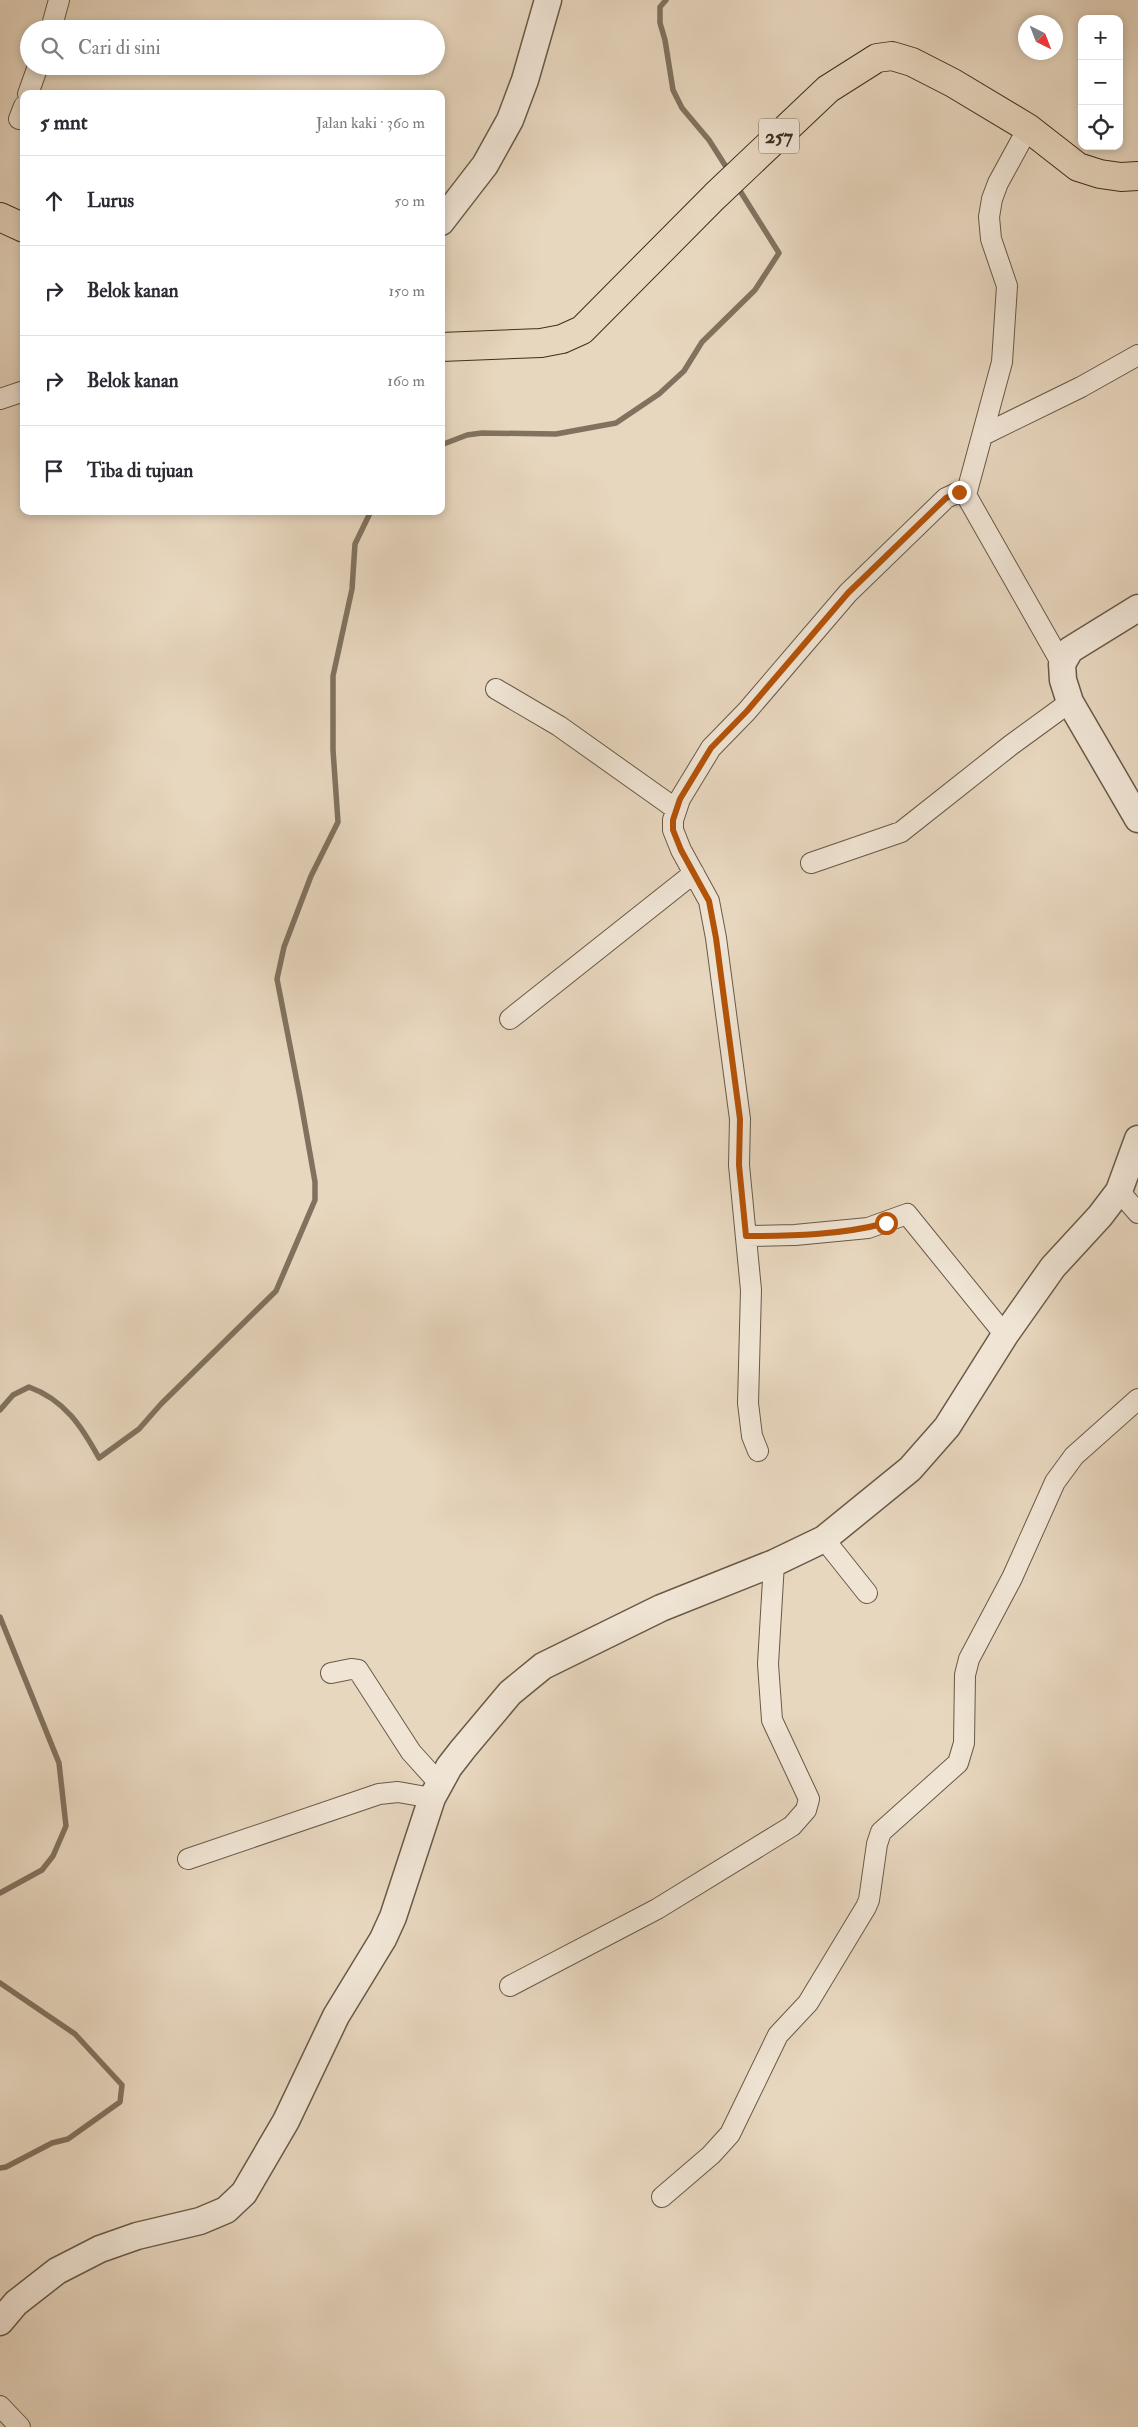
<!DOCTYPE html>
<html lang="id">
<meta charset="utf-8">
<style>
body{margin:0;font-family:"IM FELL Double Pica",serif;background:#f7f7f7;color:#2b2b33}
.controls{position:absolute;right:15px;top:15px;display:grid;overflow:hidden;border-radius:10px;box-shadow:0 2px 8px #0003}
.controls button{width:45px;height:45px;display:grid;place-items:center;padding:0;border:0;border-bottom:1px solid #e1e1e2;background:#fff;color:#2b2b33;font:25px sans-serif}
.compass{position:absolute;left:1018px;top:15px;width:45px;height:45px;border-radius:50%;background:#fff;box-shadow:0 2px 8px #0003;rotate:138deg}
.stop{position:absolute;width:15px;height:15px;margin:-11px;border:4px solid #b45309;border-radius:50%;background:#fff}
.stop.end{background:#b45309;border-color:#fff;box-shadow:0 1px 5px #0008}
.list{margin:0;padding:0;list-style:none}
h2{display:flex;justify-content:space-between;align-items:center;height:65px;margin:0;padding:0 20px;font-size:21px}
h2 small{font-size:16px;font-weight:400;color:#7c7c81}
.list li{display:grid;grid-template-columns:32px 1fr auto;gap:15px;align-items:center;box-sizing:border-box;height:90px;padding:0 20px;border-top:1px solid #e1e1e2}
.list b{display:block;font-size:19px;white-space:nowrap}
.list em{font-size:16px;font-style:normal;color:#7c7c81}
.icon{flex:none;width:28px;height:28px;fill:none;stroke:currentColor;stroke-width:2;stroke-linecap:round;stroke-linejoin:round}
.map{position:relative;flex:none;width:1138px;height:2427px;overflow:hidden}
.search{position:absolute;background:#fff;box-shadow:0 2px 8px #0003;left:20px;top:20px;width:425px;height:55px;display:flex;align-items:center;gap:12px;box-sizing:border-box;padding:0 18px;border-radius:28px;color:#7c7c81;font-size:19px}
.panel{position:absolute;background:#fff;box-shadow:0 2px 8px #0003;left:20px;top:90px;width:425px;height:425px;border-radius:10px}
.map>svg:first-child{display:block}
</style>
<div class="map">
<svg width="1138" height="2427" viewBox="0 0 1138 2427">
<rect width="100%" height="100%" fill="#e8d7bf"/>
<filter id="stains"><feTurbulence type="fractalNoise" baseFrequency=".004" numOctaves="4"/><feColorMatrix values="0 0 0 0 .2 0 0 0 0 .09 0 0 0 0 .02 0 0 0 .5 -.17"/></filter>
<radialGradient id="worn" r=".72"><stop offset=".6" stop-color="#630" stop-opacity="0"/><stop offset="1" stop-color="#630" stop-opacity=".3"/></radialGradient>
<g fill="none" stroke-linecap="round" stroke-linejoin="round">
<path stroke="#81725f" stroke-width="5.5" d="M 666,0 L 660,7 L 660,23 L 665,40 L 673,90 L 682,108 L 709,140 L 730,173
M 441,445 L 467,435 L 482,433 L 556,434 L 616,423 L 659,394 L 684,371 L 702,342 L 755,290 L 779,253 L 737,186
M 0,1410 L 13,1395 L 29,1387 C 65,1400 82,1427 99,1458 L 139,1429 L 161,1404 L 276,1291 L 315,1200 L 315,1182 L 300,1097 L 277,979 L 284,947 L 311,876 L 338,822 L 333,750 L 333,676 L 352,589 L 355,544 L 371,511
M 0,1617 L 59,1763 L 66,1826 L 53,1856 L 42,1870 L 0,1893
M 0,1983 L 75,2034 L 122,2085 L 120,2102 L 68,2139 L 52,2143 L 6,2167 L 0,2168"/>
<defs>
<path id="minor" d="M 51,29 L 59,0
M 28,94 L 38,66
M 19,119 L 24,106
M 0,399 L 24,391
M 983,435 L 1081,387 L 1138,355
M 966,495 L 1002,362 L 1007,286 L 991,239 L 989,217 L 992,199 L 998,183 L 1028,128
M 496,689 L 559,726 L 676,809
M 811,863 L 901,832 L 1011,745 L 1070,702
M 510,1019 L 694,873
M 1119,1191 L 1138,1213
M 746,1236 L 795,1235 L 868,1228 L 907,1214 L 1005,1335
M 758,1451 L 752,1436 L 748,1403 L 751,1290 L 739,1165 L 740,1119 L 716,938 L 709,901 L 681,850 L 673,830 L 673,820 L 680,799 L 711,748 L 747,711 L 848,593 L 946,498 L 959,492 L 966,495 L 1062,664
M 824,1539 L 867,1593
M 331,1673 L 351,1669 L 358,1670 L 411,1752 L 439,1783
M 188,1859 L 379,1794 L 398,1792 L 432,1798
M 510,1986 L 657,1909 L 792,1826 L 806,1810 L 809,1799 L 772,1720 L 768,1664 L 774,1563
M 662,2197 L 711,2155 L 730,2134 L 778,2035 L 808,2003 L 866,1907 L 869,1900 L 877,1844 L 881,1832 L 958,1763 L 964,1743 L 965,1675 L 969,1659 L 1012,1578 L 1055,1482 L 1074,1456 L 1138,1399
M 0,2406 L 20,2427"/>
<path id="tertiary" d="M 441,222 L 485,165 L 510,120 L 525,80 L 548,0
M 1138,608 L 1070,650 L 1062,664 L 1063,680 L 1070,702 L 1138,819
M 0,2322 L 16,2303 L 57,2271 L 100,2249 L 137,2236 L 200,2221 L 226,2210 L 244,2193 L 286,2121 L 336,2016 L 383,1939 L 393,1917 L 432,1798 L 449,1767 L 463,1749 L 510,1693 L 543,1666 L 661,1608 L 774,1563 L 824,1539 L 910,1469 L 947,1427 L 1005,1335 L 1053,1267 L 1100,1216 L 1119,1191 L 1138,1139"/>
<path id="primary" d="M 0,217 L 24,228
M 441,347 L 541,343 L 562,339 L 582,330 L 715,196 L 828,89 L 877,58 L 892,56 L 912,62 L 953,83 L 1028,128 L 1078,167 L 1100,174 L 1121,177 L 1138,176"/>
</defs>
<use href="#minor" stroke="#685a48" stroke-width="22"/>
<use href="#tertiary" stroke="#685a48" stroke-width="29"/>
<use href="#primary" stroke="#3d3020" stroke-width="30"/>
<use href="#minor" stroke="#f0e5d5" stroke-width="20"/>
<use href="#tertiary" stroke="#f0e5d5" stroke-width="26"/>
<use href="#primary" stroke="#e8d7bf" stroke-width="28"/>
</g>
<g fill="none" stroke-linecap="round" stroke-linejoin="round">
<path stroke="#b45309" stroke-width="6" d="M 886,1223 C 841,1235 792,1236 746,1236 L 739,1165 L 740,1119 L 716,938 L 709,901 L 681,850 L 673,830 L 673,820 L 680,799 L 711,748 L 747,711 L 848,593 L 946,498 L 959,492"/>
</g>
<g text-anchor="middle" stroke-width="5" stroke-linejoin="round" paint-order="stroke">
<rect fill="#f0e5d5" stroke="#736656" stroke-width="1" x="759" y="118.5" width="40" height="35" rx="4"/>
<g font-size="20" font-weight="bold" fill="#3d3020">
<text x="779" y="143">257</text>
</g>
</g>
<rect width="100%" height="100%" filter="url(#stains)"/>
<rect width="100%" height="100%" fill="url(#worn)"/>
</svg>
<div class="controls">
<button>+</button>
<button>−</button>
<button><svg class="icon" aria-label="locate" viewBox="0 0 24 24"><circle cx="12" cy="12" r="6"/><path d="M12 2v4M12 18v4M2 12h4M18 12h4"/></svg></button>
</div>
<svg class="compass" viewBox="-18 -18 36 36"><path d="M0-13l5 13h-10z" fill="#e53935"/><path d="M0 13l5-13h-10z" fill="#7c7c81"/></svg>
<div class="stop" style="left:886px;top:1223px"></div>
<div class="stop end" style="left:959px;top:492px"></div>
<div class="search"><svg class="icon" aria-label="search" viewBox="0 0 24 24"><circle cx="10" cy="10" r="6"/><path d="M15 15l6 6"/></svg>Cari di sini</div>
<section class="panel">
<h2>5 mnt<small>Jalan kaki · 360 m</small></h2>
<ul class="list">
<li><svg class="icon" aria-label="ahead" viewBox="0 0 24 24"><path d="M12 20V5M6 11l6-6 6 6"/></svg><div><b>Lurus</b></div><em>50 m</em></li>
<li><svg class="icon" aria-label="right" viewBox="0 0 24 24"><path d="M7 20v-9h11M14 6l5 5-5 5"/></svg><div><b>Belok kanan</b></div><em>150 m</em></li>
<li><svg class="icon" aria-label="right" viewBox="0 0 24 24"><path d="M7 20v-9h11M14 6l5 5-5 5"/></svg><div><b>Belok kanan</b></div><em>160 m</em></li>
<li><svg class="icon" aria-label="arrive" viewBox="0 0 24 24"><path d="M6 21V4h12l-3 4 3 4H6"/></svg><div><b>Tiba di tujuan</b></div></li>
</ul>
</section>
</div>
